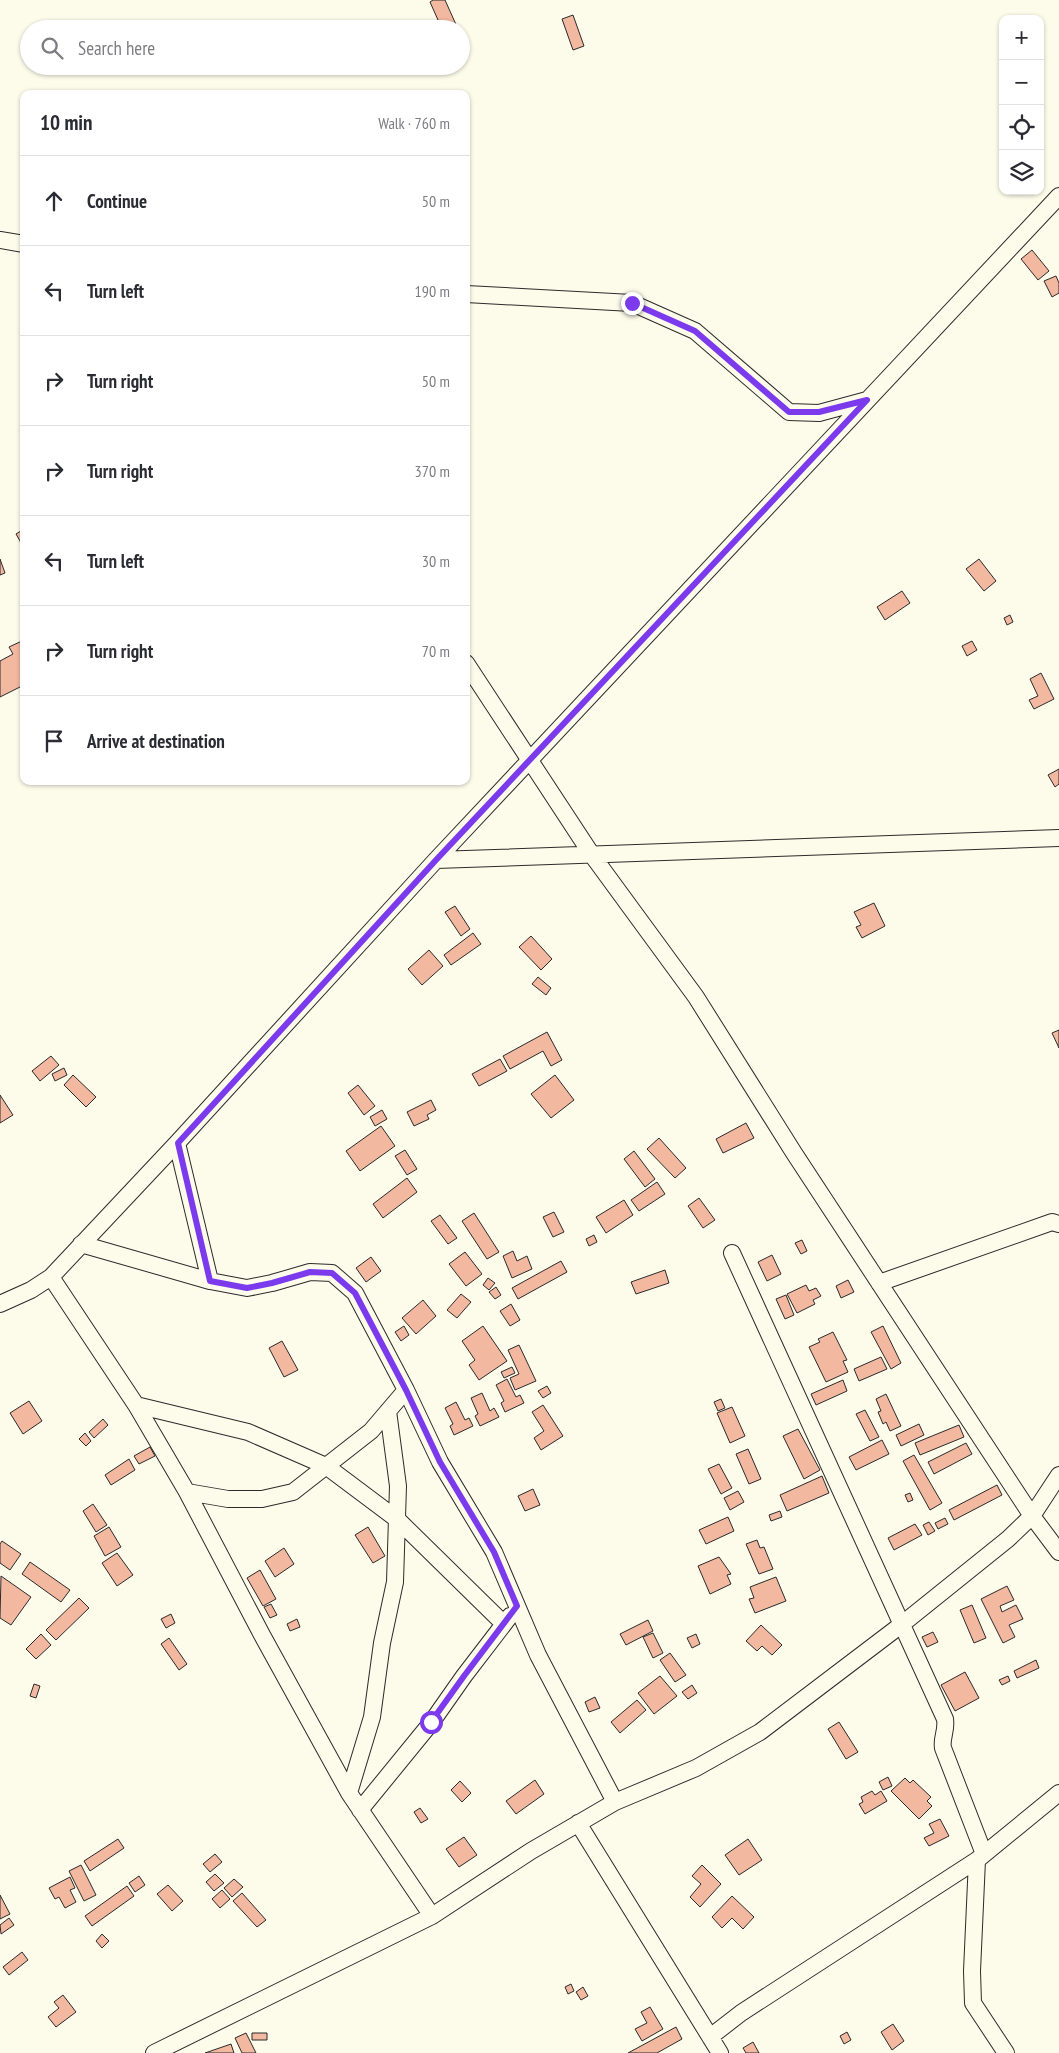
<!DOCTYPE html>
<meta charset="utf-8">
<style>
body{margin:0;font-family:"PT Sans Narrow",sans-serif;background:#f7f7f7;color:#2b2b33}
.controls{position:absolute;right:15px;top:15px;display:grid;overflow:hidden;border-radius:10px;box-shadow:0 1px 4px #0004}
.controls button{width:45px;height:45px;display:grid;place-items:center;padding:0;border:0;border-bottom:1px solid #e1e1e2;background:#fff;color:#2b2b33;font:25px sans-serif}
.stop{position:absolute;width:15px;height:15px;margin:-11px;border:4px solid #7c3aed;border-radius:50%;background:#fff}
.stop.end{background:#7c3aed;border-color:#fff;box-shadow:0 1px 5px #0008}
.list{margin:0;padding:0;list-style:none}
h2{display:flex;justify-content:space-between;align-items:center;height:65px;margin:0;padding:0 20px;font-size:21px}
h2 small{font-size:16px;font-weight:400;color:#7c7c81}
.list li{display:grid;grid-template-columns:32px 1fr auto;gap:15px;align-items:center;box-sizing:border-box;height:90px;padding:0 20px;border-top:1px solid #e1e1e2}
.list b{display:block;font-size:19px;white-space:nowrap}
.list em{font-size:16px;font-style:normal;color:#7c7c81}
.icon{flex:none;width:28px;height:28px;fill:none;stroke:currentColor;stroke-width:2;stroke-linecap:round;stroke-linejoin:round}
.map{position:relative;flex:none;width:1059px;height:2053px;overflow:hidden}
.search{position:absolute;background:#fff;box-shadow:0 1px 4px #0004;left:20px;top:20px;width:450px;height:55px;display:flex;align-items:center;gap:12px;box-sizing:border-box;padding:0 18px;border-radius:28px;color:#7c7c81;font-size:19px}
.panel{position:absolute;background:#fff;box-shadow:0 1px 4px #0004;left:20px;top:90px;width:450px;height:695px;border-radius:10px}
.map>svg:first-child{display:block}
</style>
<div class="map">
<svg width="1059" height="2053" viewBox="0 0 1059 2053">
<rect width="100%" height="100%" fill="#fdfbea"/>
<path fill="#f2b8a0" stroke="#2b2b2b" d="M 433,0 L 445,0 L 458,29 L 442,29 L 430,2 Z
M 573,15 L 584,46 L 573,50 L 562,19 Z
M 461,36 L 467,50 L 461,53 Z
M 1032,250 L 1049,271 L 1038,280 L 1021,259 Z
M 1056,276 L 1059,283 L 1059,293 L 1052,297 L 1044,281 Z
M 24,529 L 24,548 L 16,534 Z
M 0,559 L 5,573 L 0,575 Z
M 979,559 L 996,581 L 984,591 L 966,569 Z
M 902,591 L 910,603 L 885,620 L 877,607 Z
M 1010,615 L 1013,622 L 1007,625 L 1004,618 Z
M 24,640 L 24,685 L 0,697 L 0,661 L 13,654 L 9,647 Z
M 972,641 L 977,650 L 967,656 L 962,646 Z
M 1041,673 L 1054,699 L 1034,709 L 1029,700 L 1038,696 L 1030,679 Z
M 1059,769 L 1059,784 L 1055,787 L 1048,775 Z
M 874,903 L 885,926 L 862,938 L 856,927 L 861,925 L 854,912 Z
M 455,906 L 470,929 L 461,936 L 445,912 Z
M 473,933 L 481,944 L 451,965 L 444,955 Z
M 531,936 L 552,959 L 541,970 L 519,947 Z
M 429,950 L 443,966 L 422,985 L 408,969 Z
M 538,977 L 551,988 L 546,995 L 532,984 Z
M 1059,1030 L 1059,1048 L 1052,1033 Z
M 547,1032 L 562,1060 L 551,1066 L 543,1051 L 510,1069 L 503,1056 Z
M 51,1056 L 59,1065 L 40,1081 L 32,1071 Z
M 500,1059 L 507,1071 L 479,1086 L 472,1074 Z
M 64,1068 L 67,1075 L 55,1081 L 52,1074 Z
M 73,1075 L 96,1097 L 86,1107 L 64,1085 Z
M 555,1075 L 574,1100 L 551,1118 L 531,1094 Z
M 358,1085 L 375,1106 L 364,1115 L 348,1093 Z
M 0,1095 L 13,1115 L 0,1123 Z
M 431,1100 L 436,1110 L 427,1115 L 429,1119 L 414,1126 L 407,1112 Z
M 382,1110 L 387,1119 L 375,1126 L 370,1117 Z
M 746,1123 L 754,1138 L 723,1153 L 716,1139 Z
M 381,1126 L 395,1146 L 360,1171 L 346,1151 Z
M 659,1138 L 686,1168 L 675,1178 L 647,1149 Z
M 405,1150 L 417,1169 L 407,1175 L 395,1156 Z
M 634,1151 L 655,1179 L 645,1187 L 624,1159 Z
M 407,1178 L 417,1192 L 383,1218 L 373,1204 Z
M 657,1182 L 665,1194 L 639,1211 L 631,1200 Z
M 699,1198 L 715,1220 L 703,1228 L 688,1206 Z
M 624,1200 L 633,1215 L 606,1233 L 596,1217 Z
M 554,1212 L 564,1232 L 553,1237 L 543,1217 Z
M 474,1213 L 499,1252 L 487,1259 L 462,1221 Z
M 440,1215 L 457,1238 L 448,1244 L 431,1221 Z
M 594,1235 L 597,1242 L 589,1246 L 586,1239 Z
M 802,1240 L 807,1251 L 801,1254 L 795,1243 Z
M 513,1251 L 517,1261 L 527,1256 L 532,1269 L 512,1278 L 503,1256 Z
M 465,1252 L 482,1274 L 466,1286 L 449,1264 Z
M 772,1255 L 781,1274 L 767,1281 L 758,1262 Z
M 371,1257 L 381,1271 L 366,1282 L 356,1268 Z
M 561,1261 L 567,1272 L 518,1299 L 512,1288 Z
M 665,1270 L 669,1283 L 636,1294 L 631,1282 Z
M 488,1278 L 495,1283 L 489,1290 L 483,1285 Z
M 848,1280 L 854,1292 L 841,1298 L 836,1286 Z
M 806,1285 L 809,1291 L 816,1288 L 821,1296 L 813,1300 L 815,1304 L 797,1313 L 787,1294 Z
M 496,1287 L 501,1295 L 495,1299 L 489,1292 Z
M 461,1294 L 471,1302 L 457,1318 L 447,1310 Z
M 786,1295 L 794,1315 L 785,1319 L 776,1299 Z
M 423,1300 L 436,1316 L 416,1334 L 402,1318 Z
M 511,1304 L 520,1320 L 510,1326 L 500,1311 Z
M 404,1326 L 409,1335 L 401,1341 L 395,1332 Z
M 483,1326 L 507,1361 L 479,1380 L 469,1365 L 475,1360 L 462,1341 Z
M 883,1326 L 901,1363 L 891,1369 L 871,1332 Z
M 833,1332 L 847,1360 L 843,1361 L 848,1372 L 826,1382 L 809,1347 L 820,1342 L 818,1339 Z
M 282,1341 L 298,1370 L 284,1377 L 269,1348 Z
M 519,1345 L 536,1381 L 515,1390 L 510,1378 L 519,1374 L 508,1350 Z
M 881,1357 L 887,1369 L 859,1381 L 854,1369 Z
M 512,1367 L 515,1373 L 504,1378 L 501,1372 Z
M 507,1379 L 516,1397 L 520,1395 L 524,1403 L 505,1412 L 501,1403 L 504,1401 L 496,1385 Z
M 843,1380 L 847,1391 L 816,1405 L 811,1394 Z
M 547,1386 L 551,1393 L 543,1398 L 538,1391 Z
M 482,1393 L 490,1411 L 494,1408 L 499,1417 L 480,1426 L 475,1416 L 478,1414 L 471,1398 Z
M 886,1394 L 901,1426 L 890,1431 L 886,1422 L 883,1424 L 878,1412 L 881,1411 L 876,1399 Z
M 721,1399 L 725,1408 L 718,1411 L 714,1402 Z
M 29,1401 L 42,1421 L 23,1434 L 10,1413 Z
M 456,1402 L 465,1420 L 469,1418 L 473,1426 L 454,1435 L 450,1426 L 453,1424 L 445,1408 Z
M 543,1405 L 563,1436 L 541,1450 L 534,1438 L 544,1431 L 532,1412 Z
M 732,1407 L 745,1436 L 730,1443 L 717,1413 Z
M 865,1410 L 879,1437 L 870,1441 L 856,1414 Z
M 103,1419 L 108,1425 L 94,1438 L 89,1432 Z
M 919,1424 L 924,1435 L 901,1446 L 896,1435 Z
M 959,1425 L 964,1437 L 920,1455 L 915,1443 Z
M 798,1429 L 820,1470 L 804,1479 L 783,1436 Z
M 85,1433 L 91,1441 L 86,1446 L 79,1439 Z
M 882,1440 L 889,1454 L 856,1470 L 849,1457 Z
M 966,1443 L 972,1454 L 934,1474 L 928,1462 Z
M 150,1447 L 155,1456 L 139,1464 L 134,1456 Z
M 748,1449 L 761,1479 L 749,1484 L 736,1454 Z
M 914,1455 L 942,1503 L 930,1510 L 903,1461 Z
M 129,1459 L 135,1470 L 111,1485 L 105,1475 Z
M 719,1464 L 732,1488 L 721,1494 L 708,1469 Z
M 822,1476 L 829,1493 L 787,1511 L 780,1495 Z
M 997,1485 L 1002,1495 L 954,1520 L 949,1510 Z
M 533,1489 L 540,1505 L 525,1511 L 518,1496 Z
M 738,1491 L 744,1502 L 730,1510 L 724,1498 Z
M 910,1493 L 913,1500 L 908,1502 L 905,1495 Z
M 93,1504 L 107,1525 L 96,1532 L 83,1511 Z
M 780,1511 L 782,1517 L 771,1521 L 769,1515 Z
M 728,1517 L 734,1531 L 706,1544 L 699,1530 Z
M 945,1518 L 948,1524 L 938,1529 L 935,1523 Z
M 929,1522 L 935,1531 L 928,1535 L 923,1525 Z
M 915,1524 L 922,1535 L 894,1550 L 888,1538 Z
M 109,1527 L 121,1547 L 105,1556 L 94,1536 Z
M 368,1527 L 385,1556 L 373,1563 L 355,1535 Z
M 757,1540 L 760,1548 L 764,1547 L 773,1569 L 759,1574 L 746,1544 Z
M 2,1541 L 21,1554 L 10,1570 L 0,1563 L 0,1544 Z
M 284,1548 L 294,1564 L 275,1577 L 265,1561 Z
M 117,1553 L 133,1575 L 117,1586 L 102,1563 Z
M 719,1557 L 731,1574 L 727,1575 L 731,1584 L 710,1594 L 698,1566 Z
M 30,1562 L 70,1590 L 61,1602 L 22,1574 Z
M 260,1570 L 276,1599 L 263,1606 L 247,1578 Z
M 1,1576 L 31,1597 L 11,1625 L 0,1618 Z
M 776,1577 L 786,1601 L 755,1613 L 749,1599 L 754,1598 L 750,1587 Z
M 1007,1586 L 1014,1600 L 1000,1606 L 1002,1612 L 1016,1605 L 1023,1619 L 1009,1625 L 1015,1637 L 1003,1643 L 981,1599 Z
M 79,1598 L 89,1608 L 56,1640 L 46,1630 Z
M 271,1604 L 277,1615 L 270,1618 L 264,1607 Z
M 972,1605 L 986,1638 L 974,1643 L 960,1610 Z
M 171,1614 L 175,1623 L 166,1628 L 161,1619 Z
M 297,1619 L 300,1627 L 290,1631 L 287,1624 Z
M 648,1620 L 653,1631 L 626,1645 L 620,1634 Z
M 761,1625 L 782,1645 L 772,1655 L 762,1646 L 757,1651 L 746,1641 Z
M 933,1632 L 938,1642 L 927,1647 L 922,1637 Z
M 653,1633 L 663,1653 L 653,1658 L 643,1637 Z
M 41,1634 L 51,1645 L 36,1659 L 26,1649 Z
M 696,1634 L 700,1644 L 692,1648 L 687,1638 Z
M 169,1638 L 187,1664 L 179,1670 L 161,1644 Z
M 670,1653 L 686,1675 L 675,1682 L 660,1660 Z
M 1036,1660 L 1039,1668 L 1017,1678 L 1014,1671 Z
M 965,1672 L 979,1698 L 955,1711 L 941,1685 Z
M 660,1676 L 677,1696 L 654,1714 L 638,1693 Z
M 1008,1676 L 1010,1681 L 1002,1685 L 999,1680 Z
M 34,1684 L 40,1686 L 36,1698 L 30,1696 Z
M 692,1685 L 697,1693 L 688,1699 L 682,1692 Z
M 595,1697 L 600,1708 L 589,1712 L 585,1702 Z
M 637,1700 L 646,1710 L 620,1733 L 611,1722 Z
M 839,1722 L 858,1752 L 846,1759 L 828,1729 Z
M 888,1777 L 892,1786 L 883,1790 L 879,1782 Z
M 905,1778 L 910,1783 L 913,1780 L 931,1797 L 927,1801 L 932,1806 L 919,1819 L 891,1791 Z
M 535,1780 L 544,1794 L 516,1814 L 506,1801 Z
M 460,1781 L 471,1793 L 462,1802 L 451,1790 Z
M 872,1791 L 875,1795 L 881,1791 L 887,1801 L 865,1814 L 859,1804 L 863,1802 L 861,1797 Z
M 420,1808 L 428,1819 L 421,1823 L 414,1812 Z
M 940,1819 L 949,1836 L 929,1846 L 924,1838 L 934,1833 L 929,1824 Z
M 464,1837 L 477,1855 L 459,1867 L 446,1849 Z
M 118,1839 L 124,1848 L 90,1871 L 84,1861 Z
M 748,1839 L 762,1860 L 739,1875 L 725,1855 Z
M 215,1854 L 222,1862 L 210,1872 L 203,1864 Z
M 81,1865 L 96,1895 L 84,1901 L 69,1871 Z
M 702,1865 L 721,1884 L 700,1907 L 690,1897 L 701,1884 L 692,1876 Z
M 215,1874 L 224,1883 L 214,1891 L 206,1882 Z
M 139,1876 L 145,1885 L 135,1892 L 129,1883 Z
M 70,1877 L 75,1888 L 70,1890 L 76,1902 L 65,1908 L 59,1897 L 55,1899 L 49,1888 Z
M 234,1879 L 243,1887 L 232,1897 L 224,1888 Z
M 168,1885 L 183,1901 L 172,1911 L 157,1894 Z
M 127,1886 L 134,1896 L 92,1926 L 85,1916 Z
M 222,1890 L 230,1899 L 220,1908 L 212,1899 Z
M 242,1893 L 266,1920 L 257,1927 L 233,1901 Z
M 0,1895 L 10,1914 L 0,1919 Z
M 732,1896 L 754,1917 L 743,1929 L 732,1918 L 722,1928 L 712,1917 Z
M 9,1918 L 14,1925 L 1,1934 L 0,1925 Z
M 102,1934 L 109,1941 L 102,1948 L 96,1941 Z
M 22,1952 L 28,1960 L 9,1975 L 3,1967 Z
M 571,1984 L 574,1991 L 568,1994 L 565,1987 Z
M 583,1987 L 588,1996 L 581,2000 L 576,1992 Z
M 63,1995 L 76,2012 L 56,2027 L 48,2017 L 59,2008 L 54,2002 Z
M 650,2007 L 663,2029 L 642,2041 L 635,2029 L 647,2023 L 641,2012 Z
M 893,2024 L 904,2041 L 892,2050 L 881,2032 Z
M 676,2027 L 682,2039 L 657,2053 L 628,2053 Z
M 847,2032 L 851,2040 L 844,2044 L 840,2036 Z
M 246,2033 L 256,2053 L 242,2053 L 235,2038 Z
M 252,2033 L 267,2033 L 267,2040 L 252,2040 Z
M 753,2042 L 759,2053 L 746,2053 L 743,2048 Z
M 231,2044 L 234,2053 L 205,2053 Z"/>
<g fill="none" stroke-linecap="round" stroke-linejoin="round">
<defs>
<path id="street" d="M 0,240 L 24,244
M 466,294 L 632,303 L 695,331 L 789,412 L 819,413 L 867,400
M 466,663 L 592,855 L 696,997 L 794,1153 L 1032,1516 L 1059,1552
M 436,860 L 1059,838
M 177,1143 L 210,1281 L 247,1288 L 272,1283 L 310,1272 L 332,1273 L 355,1293 L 406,1390 L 440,1462 L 494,1552 L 538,1655 L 615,1802
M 81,1244 L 210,1281
M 732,1253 L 945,1719 C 947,1731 941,1738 943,1748 L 984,1854
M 51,1277 L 136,1405 L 187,1492 L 262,1635 L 349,1793 L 432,1916
M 879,1283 L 1052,1222 L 1059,1224
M 0,1304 L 31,1290 L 51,1277 L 177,1143 L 436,860 L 1059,196
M 136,1405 L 248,1432 L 326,1466 L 398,1520 L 504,1624
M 187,1492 L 228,1499 L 262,1499 L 293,1492 L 371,1431 L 406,1390
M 349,1793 L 372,1717 L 382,1643 L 395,1582 L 398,1486 L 388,1411
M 360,1810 L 431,1723 L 464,1676 L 510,1616
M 578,1823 L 720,2053
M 977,1860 L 972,1971 L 973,2003 L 1006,2053
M 710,2037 L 741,2013 L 977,1860 L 1059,1793
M 154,2053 L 432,1916 L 531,1851 L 615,1802 L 696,1768 L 760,1732 L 901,1625 L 1008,1539 L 1032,1516 L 1059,1475"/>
</defs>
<use href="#street" stroke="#2b2b2b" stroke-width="18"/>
<use href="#street" stroke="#fdfbea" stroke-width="16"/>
</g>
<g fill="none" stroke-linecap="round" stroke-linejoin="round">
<path stroke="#7c3aed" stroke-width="6" d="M 431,1722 L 464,1676 L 517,1606 L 494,1552 L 440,1462 L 406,1390 L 355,1293 L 332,1273 L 310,1272 L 272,1283 L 247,1288 L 210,1281 L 178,1143 L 436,860 L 867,400 L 819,412 L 789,412 L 695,331 L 632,303"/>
</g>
</svg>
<div class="controls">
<button>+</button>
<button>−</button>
<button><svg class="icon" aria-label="locate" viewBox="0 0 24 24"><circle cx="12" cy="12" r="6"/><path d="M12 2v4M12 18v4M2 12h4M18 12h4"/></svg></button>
<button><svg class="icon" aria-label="layers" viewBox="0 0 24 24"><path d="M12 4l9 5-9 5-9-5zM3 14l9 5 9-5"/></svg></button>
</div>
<div class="stop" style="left:431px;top:1722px"></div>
<div class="stop end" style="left:632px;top:303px"></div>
<div class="search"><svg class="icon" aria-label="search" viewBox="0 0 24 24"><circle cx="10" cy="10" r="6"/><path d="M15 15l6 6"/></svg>Search here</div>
<section class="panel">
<h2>10 min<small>Walk · 760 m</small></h2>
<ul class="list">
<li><svg class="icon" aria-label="ahead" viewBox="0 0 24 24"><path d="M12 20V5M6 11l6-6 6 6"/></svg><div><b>Continue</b></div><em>50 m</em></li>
<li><svg class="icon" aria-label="left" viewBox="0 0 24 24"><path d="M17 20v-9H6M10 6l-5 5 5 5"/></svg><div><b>Turn left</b></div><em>190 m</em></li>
<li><svg class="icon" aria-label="right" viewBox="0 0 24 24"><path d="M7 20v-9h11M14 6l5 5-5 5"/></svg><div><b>Turn right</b></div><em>50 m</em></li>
<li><svg class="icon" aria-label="right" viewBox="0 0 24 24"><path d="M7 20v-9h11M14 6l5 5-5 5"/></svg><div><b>Turn right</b></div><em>370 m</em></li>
<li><svg class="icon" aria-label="left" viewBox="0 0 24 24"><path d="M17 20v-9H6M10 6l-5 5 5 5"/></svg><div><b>Turn left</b></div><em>30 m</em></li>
<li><svg class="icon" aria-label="right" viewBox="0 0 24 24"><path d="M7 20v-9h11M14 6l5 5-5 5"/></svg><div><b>Turn right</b></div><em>70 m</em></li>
<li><svg class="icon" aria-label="arrive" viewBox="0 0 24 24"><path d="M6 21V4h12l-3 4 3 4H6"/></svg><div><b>Arrive at destination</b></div></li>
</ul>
</section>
</div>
